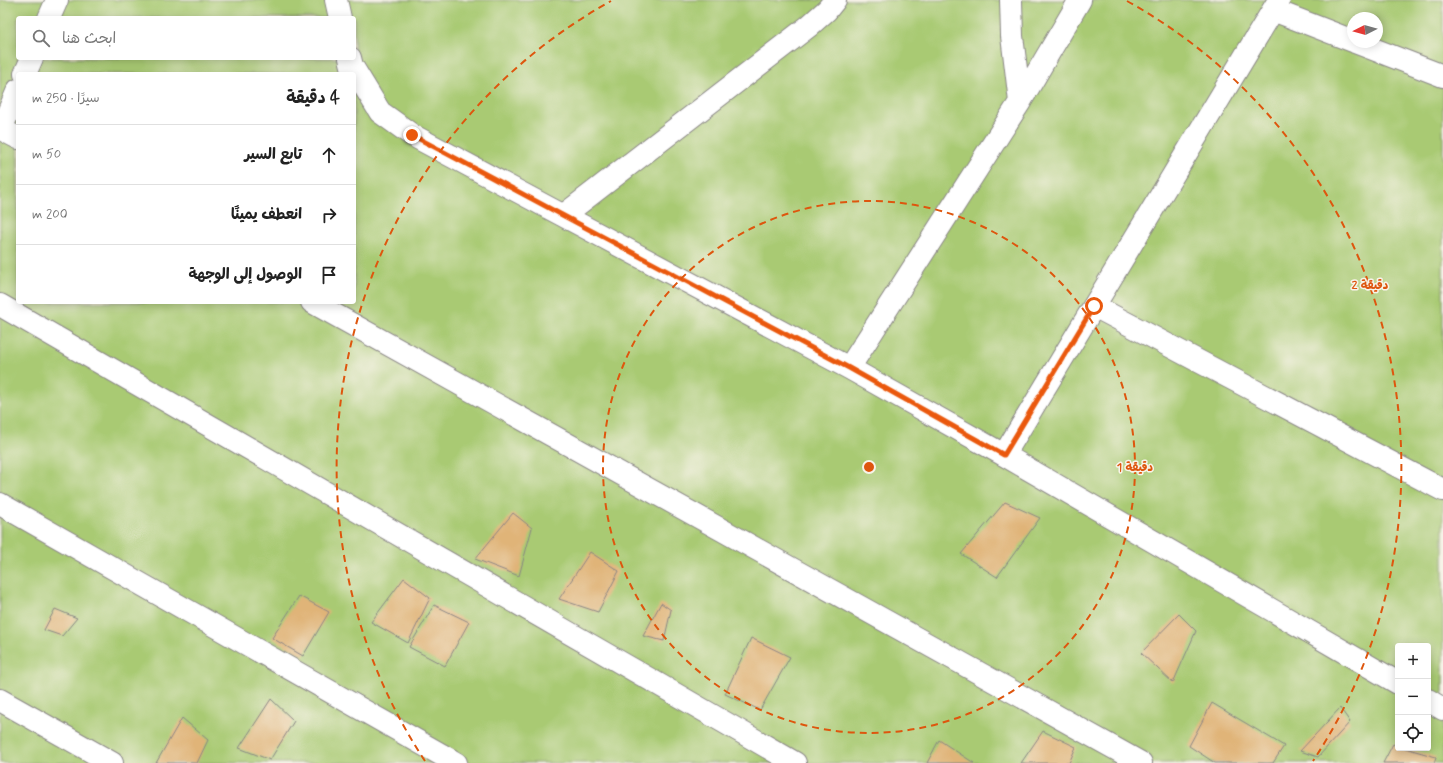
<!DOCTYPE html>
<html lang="ar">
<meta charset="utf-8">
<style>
body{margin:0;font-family:Mynerve,"Playpen Sans Arabic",sans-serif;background:#f6f6f6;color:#222;direction:rtl}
.controls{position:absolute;right:12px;bottom:12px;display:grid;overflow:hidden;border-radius:4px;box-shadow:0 2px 10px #0003}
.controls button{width:36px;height:36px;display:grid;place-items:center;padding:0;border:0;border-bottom:1px solid #e0e0e0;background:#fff;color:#222;font:20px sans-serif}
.compass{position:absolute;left:1347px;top:12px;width:36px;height:36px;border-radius:50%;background:#fff;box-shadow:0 2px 10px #0003;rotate:264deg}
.stop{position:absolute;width:12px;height:12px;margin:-9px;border:3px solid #ea580c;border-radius:50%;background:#fff}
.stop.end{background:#ea580c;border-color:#fff;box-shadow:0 1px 4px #0008}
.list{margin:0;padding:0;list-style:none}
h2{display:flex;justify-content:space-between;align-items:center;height:52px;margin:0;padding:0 16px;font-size:17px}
h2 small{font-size:13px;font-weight:400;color:#767676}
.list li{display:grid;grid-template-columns:26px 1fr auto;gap:12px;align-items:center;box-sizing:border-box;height:60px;padding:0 16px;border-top:1px solid #e0e0e0}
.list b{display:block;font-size:15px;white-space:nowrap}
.list em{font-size:13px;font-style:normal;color:#767676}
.icon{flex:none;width:22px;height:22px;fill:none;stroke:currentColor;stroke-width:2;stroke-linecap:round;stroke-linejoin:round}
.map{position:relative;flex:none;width:1443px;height:763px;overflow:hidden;direction:ltr}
.search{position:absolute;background:#fff;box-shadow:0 2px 10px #0003;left:16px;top:16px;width:340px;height:44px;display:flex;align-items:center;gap:10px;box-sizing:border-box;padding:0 14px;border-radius:4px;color:#767676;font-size:15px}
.panel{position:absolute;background:#fff;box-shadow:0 2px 10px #0003;left:16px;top:72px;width:340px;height:232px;border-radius:4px;direction:rtl}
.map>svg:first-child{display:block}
</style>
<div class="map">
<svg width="1443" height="763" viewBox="0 0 1443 763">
<rect width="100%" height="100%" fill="#f7f3e8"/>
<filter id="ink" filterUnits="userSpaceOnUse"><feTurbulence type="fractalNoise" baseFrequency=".025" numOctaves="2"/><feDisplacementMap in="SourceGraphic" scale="8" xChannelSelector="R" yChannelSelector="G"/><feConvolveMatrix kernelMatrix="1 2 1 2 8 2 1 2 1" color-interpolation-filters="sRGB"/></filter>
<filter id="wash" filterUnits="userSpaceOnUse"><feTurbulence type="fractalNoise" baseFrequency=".012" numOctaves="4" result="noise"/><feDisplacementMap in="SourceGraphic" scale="16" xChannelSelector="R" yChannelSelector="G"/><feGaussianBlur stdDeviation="0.9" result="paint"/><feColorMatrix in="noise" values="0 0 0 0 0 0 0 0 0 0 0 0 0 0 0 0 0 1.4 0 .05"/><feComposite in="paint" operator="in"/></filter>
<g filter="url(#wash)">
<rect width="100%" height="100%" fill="#eee7cd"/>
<path fill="#a9ca73" stroke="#667657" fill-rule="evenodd" d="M 0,0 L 1443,0 L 1443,763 L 0,763 ZM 18,18 L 354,18 L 354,58 L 18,58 ZM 1353,18 L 1377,18 L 1377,42 L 1353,42 ZM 18,74 L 354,74 L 354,302 L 18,302 ZM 1398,646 L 1428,646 L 1428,748 L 1398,748 Z"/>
<g id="blocks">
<path fill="#e0b478" d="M 1005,502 L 1040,518 L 997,577 L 961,554 Z
M 513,513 L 532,528 L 519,576 L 475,559 Z
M 590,552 L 619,571 L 598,612 L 559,599 Z
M 404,578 L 430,598 L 408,643 L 371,622 Z
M 299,596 L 329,612 L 303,656 L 272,638 Z
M 661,603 L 671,610 L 664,641 L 643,636 Z
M 434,605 L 469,622 L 445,666 L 409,647 Z
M 55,609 L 77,618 L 62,636 L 44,630 Z
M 1179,614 L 1196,631 L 1173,683 L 1141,653 Z
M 751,638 L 790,657 L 760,710 L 725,694 Z
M 271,699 L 294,721 L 270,760 L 239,748 Z
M 1212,703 L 1284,746 L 1273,763 L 1215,763 L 1189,746 Z
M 1340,708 L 1350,722 L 1318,757 L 1300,751 Z
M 182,718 L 208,740 L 197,763 L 156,763 Z
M 1043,731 L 1076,747 L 1069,763 L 1021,763 Z
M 939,740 L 974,763 L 927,763 Z
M 1393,744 L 1398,746 L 1398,748 L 1405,748 L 1436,757 L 1434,763 L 1383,763 Z"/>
</g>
</g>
<g filter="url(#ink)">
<use href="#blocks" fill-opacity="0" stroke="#888484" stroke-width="1"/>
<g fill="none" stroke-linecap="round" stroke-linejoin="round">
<defs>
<path id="minor" d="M 336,0 L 340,18
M 1011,0 L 1012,36 L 1020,102
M 1273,10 L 1353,41
M 49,18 L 57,0
M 1355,42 L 1443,76
M 350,58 L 352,66 L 380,112 L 412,135 L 849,368 L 1004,455 L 1398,683
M 25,74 L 32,58
M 18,90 L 1,129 L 18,138
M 564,215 L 809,26 L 827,10 L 835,0
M 312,302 L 1141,763
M 0,305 L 795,763
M 1094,306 L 1443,490
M 849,368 L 1020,102 L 1080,0
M 1004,455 L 1279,0
M 0,504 L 456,763
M 0,700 L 112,763
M 1428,700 L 1443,709"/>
</defs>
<use href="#minor" stroke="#888484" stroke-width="24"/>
<use href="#minor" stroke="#fff" stroke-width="22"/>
</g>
</g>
<g fill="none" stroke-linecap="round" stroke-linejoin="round" filter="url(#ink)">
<path stroke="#ea580c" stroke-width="5" d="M 412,135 L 849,368 L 1004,455 L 1094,306"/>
</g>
<g fill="none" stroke="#de560e" stroke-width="2" stroke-dasharray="7 5">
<circle cx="869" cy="467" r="266"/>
<path d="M425 761A533 533 0 0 1 611 1M1127 1A533 533 0 0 1 1313 761"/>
</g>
<circle cx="869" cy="467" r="6" fill="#de560e" stroke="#f7f3e8" stroke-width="2"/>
<g font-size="12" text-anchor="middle" font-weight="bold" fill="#de560e" stroke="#f7f3e8" stroke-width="3" stroke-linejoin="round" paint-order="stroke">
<text x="1370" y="289">2 دقيقة</text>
<text x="1135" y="471">1 دقيقة</text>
</g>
</svg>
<div class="controls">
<button>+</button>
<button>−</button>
<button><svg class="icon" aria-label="locate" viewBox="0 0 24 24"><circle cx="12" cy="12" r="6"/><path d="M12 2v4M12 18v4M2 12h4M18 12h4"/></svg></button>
</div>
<svg class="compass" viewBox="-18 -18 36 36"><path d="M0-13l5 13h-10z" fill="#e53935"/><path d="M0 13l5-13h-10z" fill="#767676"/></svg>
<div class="stop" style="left:1094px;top:306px"></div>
<div class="stop end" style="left:412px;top:135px"></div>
<div class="search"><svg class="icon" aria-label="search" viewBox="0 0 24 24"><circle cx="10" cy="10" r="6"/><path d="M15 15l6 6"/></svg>ابحث هنا</div>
<section class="panel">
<h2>4 دقيقة<small>سيرًا · 250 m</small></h2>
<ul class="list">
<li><svg class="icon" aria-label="ahead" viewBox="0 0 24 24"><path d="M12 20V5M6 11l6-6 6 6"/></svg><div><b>تابع السير</b></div><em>50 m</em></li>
<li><svg class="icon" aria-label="right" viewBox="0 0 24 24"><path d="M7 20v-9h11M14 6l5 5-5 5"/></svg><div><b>انعطف يمينًا</b></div><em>200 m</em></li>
<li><svg class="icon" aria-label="arrive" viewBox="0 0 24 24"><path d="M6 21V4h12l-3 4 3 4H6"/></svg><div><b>الوصول إلى الوجهة</b></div></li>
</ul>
</section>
</div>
